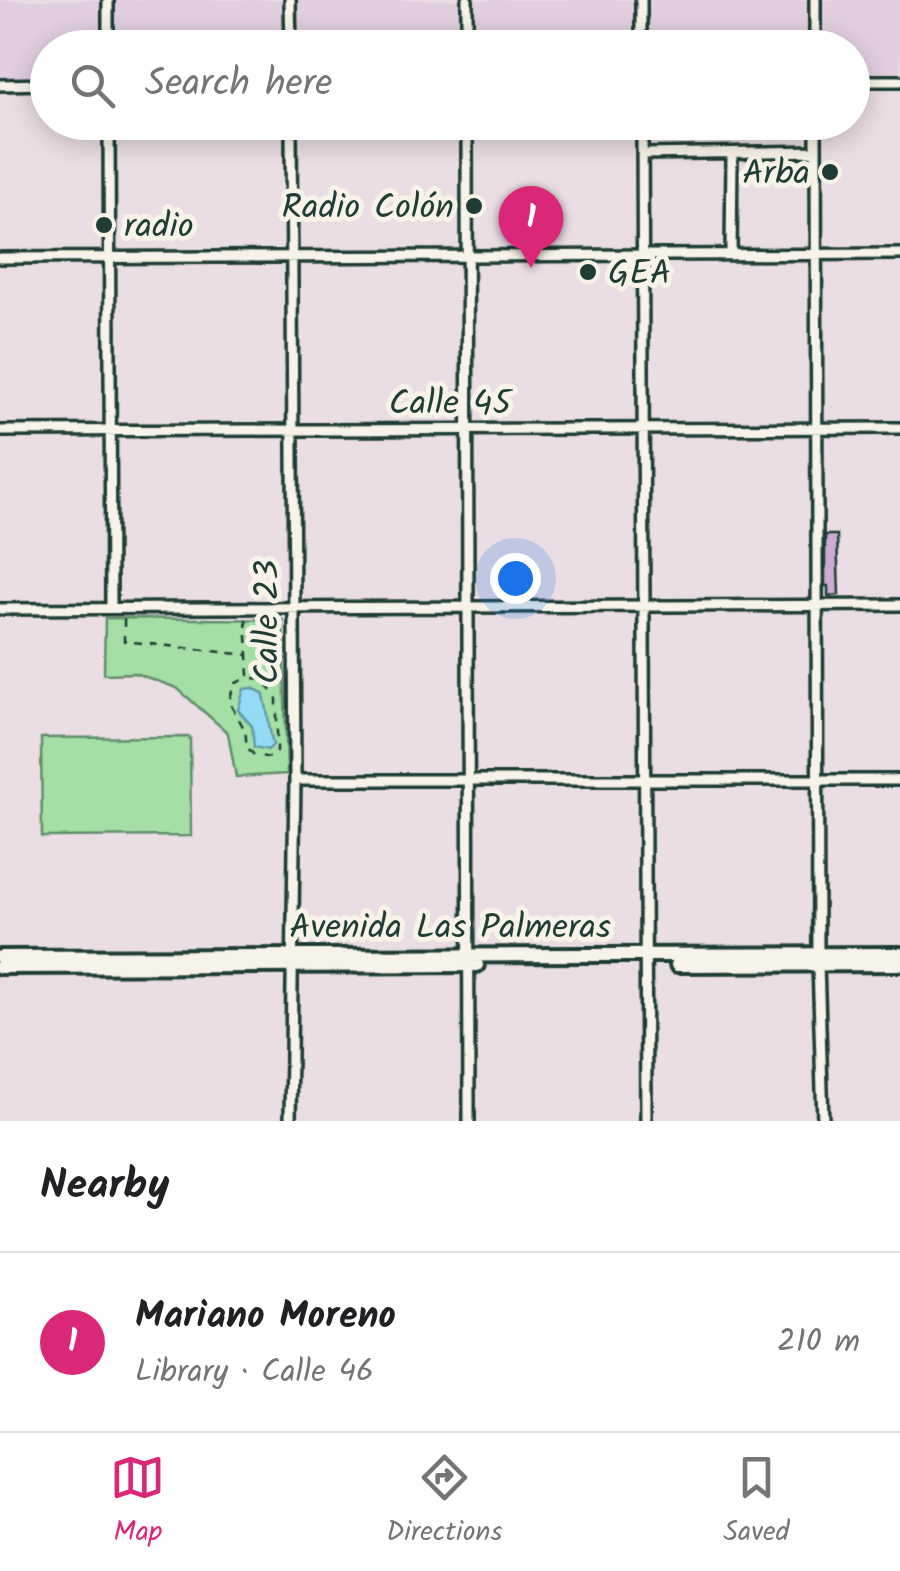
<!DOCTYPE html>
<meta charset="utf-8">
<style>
body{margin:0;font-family:Kalam,sans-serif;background:#f2f2f2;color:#202124}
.you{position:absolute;left:515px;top:578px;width:35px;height:35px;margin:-25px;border:8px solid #fff;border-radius:50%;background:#1a73e8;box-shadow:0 0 0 15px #1a73e833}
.badge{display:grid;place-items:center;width:65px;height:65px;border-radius:50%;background:#db2777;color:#fff;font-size:32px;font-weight:700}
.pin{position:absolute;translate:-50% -82px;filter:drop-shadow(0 2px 5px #0008)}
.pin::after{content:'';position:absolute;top:52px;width:35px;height:30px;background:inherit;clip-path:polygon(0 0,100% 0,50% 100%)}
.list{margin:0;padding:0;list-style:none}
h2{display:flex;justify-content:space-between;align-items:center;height:130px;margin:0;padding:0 40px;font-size:42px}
h2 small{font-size:32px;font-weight:400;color:#757577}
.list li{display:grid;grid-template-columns:65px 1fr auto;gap:30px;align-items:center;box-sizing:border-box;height:180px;padding:0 40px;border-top:2px solid #e0e0e0}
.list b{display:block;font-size:38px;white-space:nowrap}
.list p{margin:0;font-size:32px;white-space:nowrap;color:#757577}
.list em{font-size:32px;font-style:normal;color:#757577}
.icon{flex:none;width:55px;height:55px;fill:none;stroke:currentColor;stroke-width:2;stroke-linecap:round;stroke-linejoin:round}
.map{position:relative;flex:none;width:900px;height:1121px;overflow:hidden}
.search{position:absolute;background:#fff;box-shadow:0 5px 25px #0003;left:30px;right:30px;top:30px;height:110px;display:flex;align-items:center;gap:25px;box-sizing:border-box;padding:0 35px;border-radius:55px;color:#757577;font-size:38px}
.sheet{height:310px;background:#fff}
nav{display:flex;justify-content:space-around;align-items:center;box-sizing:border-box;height:140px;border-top:2px solid #e0e0e0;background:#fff;font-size:28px;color:#757577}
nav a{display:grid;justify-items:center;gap:5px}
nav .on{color:#db2777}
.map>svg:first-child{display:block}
</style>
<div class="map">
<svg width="900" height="1121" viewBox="0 0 900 1121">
<rect width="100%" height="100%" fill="#eadde3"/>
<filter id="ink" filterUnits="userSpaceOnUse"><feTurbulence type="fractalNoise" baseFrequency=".01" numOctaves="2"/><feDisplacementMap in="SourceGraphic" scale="20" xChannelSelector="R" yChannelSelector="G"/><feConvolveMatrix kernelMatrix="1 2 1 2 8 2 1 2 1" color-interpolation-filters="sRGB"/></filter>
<g filter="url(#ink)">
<path fill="#e1cedf" d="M 0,0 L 900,0 L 900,78 L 853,79 L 852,48 L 48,48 L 47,84 L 0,84 Z"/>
<path fill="#a4dfa5" stroke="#628e6c" stroke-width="2.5" d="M 105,618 L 283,620 L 287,774 L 236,777 L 228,733 L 177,688 L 135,673 L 104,674 Z
M 190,737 L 191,836 L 42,837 L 41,738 Z"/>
<path fill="#94dcf5" stroke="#659ca8" stroke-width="2.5" d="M 252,688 L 263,693 C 269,710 268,728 273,745 L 268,750 L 254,747 L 252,726 L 238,710 L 244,689 Z"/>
<path fill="#cdabd6" stroke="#1f3d34" stroke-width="2.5" d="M 825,535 L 837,535 L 839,595 L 828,596 L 828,586 L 825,586 Z"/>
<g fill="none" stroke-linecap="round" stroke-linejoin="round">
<defs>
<path id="minor" d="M 108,0 L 108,48
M 290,0 L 291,48
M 467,0 L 467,48
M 641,0 L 641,48
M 815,0 L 815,48
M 852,81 L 900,81
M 0,85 L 48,84
M 109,122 L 111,608
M 467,122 L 469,1121
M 642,122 L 646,1121
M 816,122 L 818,964 L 823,1121
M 643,154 L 816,151
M 731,255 L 732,154
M 0,258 L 900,254
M 0,431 L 900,428
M 0,609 L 900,605
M 295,780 L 900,780
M 290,1121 L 295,780 L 291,122"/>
<path id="secondary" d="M 0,957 L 900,954
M 677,965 L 900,964
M 0,967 L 477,965"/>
</defs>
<use href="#minor" stroke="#1f3d34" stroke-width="16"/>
<use href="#secondary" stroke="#1f3d34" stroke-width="20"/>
<path stroke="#1f3d34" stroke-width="2.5" stroke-dasharray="8 8" stroke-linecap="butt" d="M 124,619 L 124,641 L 248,655 L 249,677 L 234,684 L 229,702 L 245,730 L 247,747 L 254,755 L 271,758 L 277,751 L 277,699 L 265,680 L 249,677
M 246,619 L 248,654"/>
<use href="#minor" stroke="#f7f3e8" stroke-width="9"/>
<use href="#secondary" stroke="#f7f3e8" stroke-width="12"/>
</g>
</g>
<g fill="#1f3d34" stroke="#f7f3e8" stroke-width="4">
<circle cx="830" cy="172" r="10"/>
<circle cx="474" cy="206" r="10"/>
<circle cx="104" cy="225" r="10"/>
<circle cx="588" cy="272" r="10"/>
</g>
<g text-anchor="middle" stroke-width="10" stroke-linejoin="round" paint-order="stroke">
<g font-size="35" fill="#1f3d34" stroke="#f7f3e8" text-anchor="end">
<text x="810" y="184">Arba</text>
<text x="454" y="218">Radio Colón</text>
<text x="124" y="237" text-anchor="start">radio</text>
<text x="608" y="284" text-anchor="start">GEA</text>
</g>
<g font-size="35" fill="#1f3d34" stroke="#f7f3e8">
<text x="450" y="414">Calle 45</text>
<text transform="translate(266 622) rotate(-90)" y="12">Calle 23</text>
<text x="450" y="938">Avenida Las Palmeras</text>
</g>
</g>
</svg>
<div class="you"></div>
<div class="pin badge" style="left:531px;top:268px">1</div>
<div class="search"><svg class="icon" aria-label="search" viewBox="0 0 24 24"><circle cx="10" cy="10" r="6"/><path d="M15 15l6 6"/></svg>Search here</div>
</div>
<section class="sheet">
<h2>Nearby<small></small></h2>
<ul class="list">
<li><span class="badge">1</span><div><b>Mariano Moreno</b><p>Library · Calle 46</p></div><em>210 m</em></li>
</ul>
</section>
<nav>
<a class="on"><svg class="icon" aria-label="map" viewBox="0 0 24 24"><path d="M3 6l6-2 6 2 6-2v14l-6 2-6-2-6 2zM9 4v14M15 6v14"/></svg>Map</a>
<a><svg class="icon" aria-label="directions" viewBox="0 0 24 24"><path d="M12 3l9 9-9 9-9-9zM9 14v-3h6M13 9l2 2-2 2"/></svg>Directions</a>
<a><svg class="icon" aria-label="saved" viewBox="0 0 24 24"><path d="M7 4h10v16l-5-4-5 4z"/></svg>Saved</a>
</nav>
